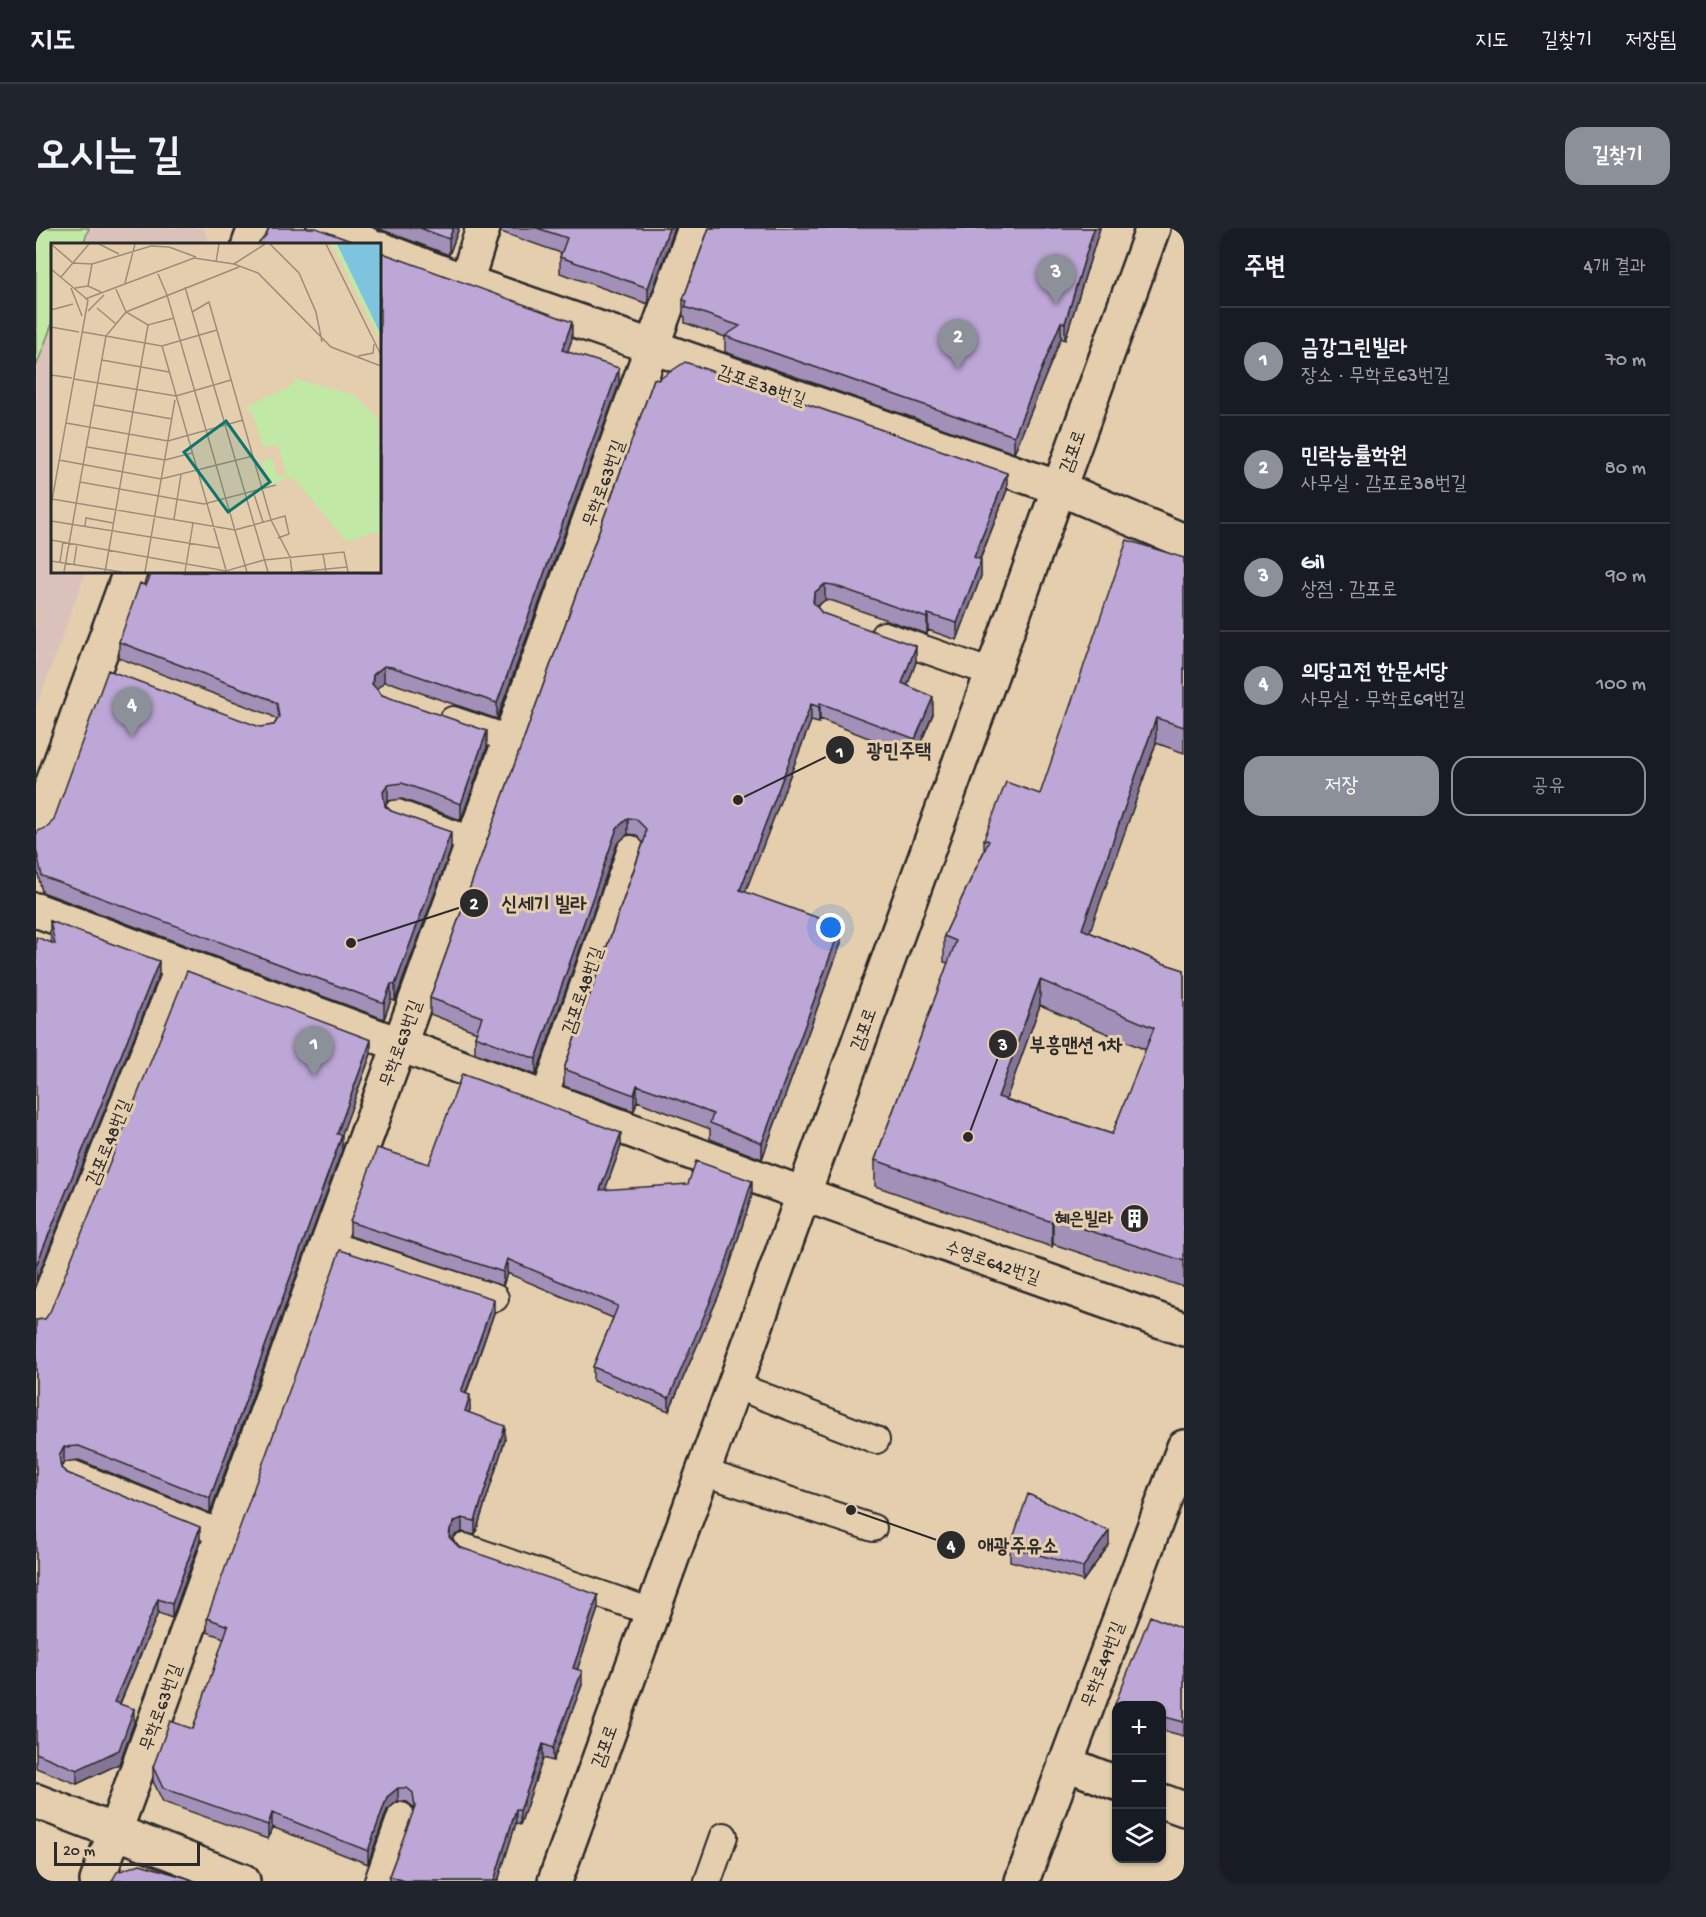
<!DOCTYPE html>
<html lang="ko">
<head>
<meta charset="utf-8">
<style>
  body { margin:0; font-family:"Gochi Hand","Poor Story",sans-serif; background:#20242c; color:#f1f3f6 }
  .controls { position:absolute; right:18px; bottom:18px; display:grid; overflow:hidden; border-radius:12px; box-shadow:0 2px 4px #0004 }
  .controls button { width:54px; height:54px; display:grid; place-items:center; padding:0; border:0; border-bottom:2px solid #363941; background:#171b24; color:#f1f3f6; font:30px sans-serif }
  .scale { position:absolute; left:18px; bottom:15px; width:146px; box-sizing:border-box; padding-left:6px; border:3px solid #2b2b2b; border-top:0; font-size:16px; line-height:21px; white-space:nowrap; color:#2b2b2b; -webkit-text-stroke:4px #e5ceae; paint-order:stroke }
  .you { position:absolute; left:795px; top:700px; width:21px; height:21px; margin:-15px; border:4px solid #fff; border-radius:50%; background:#1a73e8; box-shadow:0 0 0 9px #1a73e833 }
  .badge { display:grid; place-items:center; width:39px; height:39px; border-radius:50%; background:#8c9099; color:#fff; font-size:20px; font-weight:700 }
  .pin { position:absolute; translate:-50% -50px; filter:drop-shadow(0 2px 3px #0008) }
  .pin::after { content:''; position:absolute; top:32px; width:21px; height:18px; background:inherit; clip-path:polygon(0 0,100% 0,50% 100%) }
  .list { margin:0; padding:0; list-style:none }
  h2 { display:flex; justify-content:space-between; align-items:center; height:78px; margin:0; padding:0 24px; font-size:26px }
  h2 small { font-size:20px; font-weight:400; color:#9ea1a6 }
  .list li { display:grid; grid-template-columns:39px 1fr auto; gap:18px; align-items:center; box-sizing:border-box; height:108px; padding:0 24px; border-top:2px solid #363941 }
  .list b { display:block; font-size:22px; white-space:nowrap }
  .list p { margin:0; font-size:20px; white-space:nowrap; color:#9ea1a6 }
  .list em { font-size:20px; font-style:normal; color:#9ea1a6 }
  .actions { display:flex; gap:12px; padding:18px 24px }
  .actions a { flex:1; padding:14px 0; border:2px solid #8c9099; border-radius:18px; text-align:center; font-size:21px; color:#8c9099 }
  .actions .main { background:#8c9099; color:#fff }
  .icon { flex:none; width:33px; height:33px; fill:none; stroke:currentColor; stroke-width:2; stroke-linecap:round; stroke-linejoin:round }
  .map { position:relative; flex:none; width:1148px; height:1653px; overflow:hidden; border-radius:18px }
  header { display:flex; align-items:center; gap:36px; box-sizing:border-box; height:84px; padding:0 30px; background:#171b24; border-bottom:2px solid #363941 }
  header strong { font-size:28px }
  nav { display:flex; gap:33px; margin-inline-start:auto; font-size:21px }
  .intro { display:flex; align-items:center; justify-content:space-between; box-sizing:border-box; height:144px; padding:0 36px }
  h1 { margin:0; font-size:42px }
  .button { padding:15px 27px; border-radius:18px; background:#8c9099; color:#fff; font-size:21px; font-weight:700 }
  main { display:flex; gap:36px; padding:0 36px }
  aside { flex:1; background:#171b24; border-radius:18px; box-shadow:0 2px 4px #0004 }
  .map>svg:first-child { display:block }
  .built { fill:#d9c2ba }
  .pitch { fill:#c1e9a5; stroke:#768a68; stroke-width:1.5 }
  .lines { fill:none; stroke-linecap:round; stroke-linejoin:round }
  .lane-casing { stroke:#2b2b2b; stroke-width:30 }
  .street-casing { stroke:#2b2b2b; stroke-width:38 }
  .secondary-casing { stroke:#2b2b2b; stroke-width:38 }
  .lane { stroke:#e5ceae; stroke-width:26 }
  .street { stroke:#e5ceae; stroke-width:33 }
  .secondary { stroke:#e5ceae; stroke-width:33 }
  .wall { fill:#a390b8; stroke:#2b2b2b; stroke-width:1.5; fill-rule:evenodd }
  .shaded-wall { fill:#847596; stroke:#2b2b2b; stroke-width:1.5 }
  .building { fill:#bda7d6; stroke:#2b2b2b; stroke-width:1.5; fill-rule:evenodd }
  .labels { text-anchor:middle; stroke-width:6; stroke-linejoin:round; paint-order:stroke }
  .street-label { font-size:18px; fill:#2b2b2b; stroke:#e5ceae }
  .poi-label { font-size:18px; font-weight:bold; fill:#2b2b2b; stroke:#e5ceae; text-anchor:end }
  .inset-road { fill:none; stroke:#9b8d7a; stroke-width:1.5 }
  .view { fill:#0f766e; fill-opacity:0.15; stroke:#0f766e; stroke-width:3 }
  .inset-edge { fill:none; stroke:#2b2b2b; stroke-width:3 }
  .leader { fill:none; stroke:#2b2b2b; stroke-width:2 }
  .callout-dot { fill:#2b2b2b; stroke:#e5ceae; stroke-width:2 }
  .mark-label { font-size:18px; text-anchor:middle; font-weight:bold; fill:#fff }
  .callout-label { font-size:20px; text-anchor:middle; font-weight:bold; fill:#2b2b2b; stroke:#e5ceae; stroke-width:6; stroke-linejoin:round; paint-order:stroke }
</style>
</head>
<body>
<header>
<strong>지도</strong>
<nav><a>지도</a><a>길찾기</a><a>저장됨</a></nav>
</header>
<div class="intro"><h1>오시는 길</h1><a class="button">길찾기</a></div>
<main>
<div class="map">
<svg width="1148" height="1653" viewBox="0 0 1148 1653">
  <rect width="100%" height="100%" fill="#e5ceae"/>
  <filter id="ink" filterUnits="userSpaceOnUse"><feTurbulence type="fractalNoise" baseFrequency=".0167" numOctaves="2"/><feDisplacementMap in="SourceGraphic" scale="12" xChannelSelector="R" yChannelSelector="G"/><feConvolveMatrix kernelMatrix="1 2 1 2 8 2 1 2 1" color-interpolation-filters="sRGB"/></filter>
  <g filter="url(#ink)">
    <path class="built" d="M 0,0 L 168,0 L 172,14 L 171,16 L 16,16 L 16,344 L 50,344 L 0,480 Z"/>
    <path class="pitch" d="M 0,0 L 53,0 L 47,16 L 16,16 L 16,96 L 0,139 Z"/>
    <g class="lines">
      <defs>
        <path id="lane" d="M 848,407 L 956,445
          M 417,492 L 474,511
          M 361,585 L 437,613
          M 508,870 L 595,621
          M 291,1016 L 459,1070
          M 0,1093 L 144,735
          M 698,1157 L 840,1212
          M 667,1244 L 837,1300
          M 37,1246 L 187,1306
          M 428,1319 L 616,1384
          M 342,1653 L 365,1588
          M 672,1653 L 688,1608"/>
        <path id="street" d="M 288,0 L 331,16
          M 213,16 L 219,0
          M 344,21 L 430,54 L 1023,260 L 1148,313
          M 430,54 L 447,0
          M 0,601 L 94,344
          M 0,682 L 767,966 L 1148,1101
          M 1029,1535 L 1080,1555
          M 0,1573 L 207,1653
          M 1126,1573 L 1148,1581
          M 61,1653 L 659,0
          M 986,1653 L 1148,1219"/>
        <path id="secondary" d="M 519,1653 L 1117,0"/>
      </defs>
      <use href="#lane" class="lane-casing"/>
      <use href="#street" class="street-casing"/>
      <use href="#secondary" class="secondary-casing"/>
      <use href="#lane" class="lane"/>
      <use href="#street" class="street"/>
      <use href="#secondary" class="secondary"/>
    </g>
    <path class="wall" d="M 341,0 L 423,0 L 413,27 Z
      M 464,0 L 639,0 L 612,76 L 524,45 L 524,29 L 525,25 L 465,4 Z
      M 673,0 L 1064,0 L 1029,112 L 1025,110 L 978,225 L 689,124 L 689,109 L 649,95 L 649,89 L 647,88 L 647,72 Z
      M 536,111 L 531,124 L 583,156 L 461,491 L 356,455 L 348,454 L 340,461 L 346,467 L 451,519 L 425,592 L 366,571 L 352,573 L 349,577 L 355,583 L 415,621 L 359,773 L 355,772 L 348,791 L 6,664 L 0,637 L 0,607 L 12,599 L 224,499 L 238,497 L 241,492 L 234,487 L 83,430 L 83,414 L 110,358 Z
      M 618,151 L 971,262 L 944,332 L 945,348 L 921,412 L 892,402 L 891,406 L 797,373 L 789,372 L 781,379 L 786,385 L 880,434 L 871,458 L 897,486 L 879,528 L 784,491 L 783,495 L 775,493 L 709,664 L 805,715 L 726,931 L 674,911 L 674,901 L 640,888 L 601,873 L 598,883 L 528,858 L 528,841 L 607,615 L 600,607 L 592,606 L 581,616 L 500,847 L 439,825 L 439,808 L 441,804 L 394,786 L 394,770 Z
      M 1148,330 L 1148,525 L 1120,515 L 1053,704 L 1126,735 L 1148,742 L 1148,1059 L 1017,1016 L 1016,1019 L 839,958 L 839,932 L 912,735 L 908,734 L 908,708 L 948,623 L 948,611 L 1004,566 ZM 1004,777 L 1110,822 L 1076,906 L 970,871 Z
      M 14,693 L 123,747 L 16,715 L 14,707 Z
      M 335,826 L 305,907 L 306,922 L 174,1285 L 43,1232 L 28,1234 L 25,1239 L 25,1240 L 31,1245 L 164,1313 L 136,1390 L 122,1385 L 84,1476 L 98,1495 L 83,1536 L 41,1556 L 0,1540 L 0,1092 L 9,1091 Z
      M 585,918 L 569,962 L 716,967 L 688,1055 L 633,1183 L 557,1153 L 557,1139 L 577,1090 L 471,1045 L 467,1058 L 314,1008 L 314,994 L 393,936 Z
      M 458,1085 L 430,1166 L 434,1181 L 433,1185 L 469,1212 L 439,1307 L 426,1304 L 419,1307 L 416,1311 L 423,1319 L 562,1381 L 541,1442 L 546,1457 L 517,1533 L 507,1530 L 484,1597 L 480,1595 L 462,1653 L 353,1653 L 353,1648 L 378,1583 L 377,1579 L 371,1574 L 362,1573 L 351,1582 L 332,1636 L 236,1599 L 232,1611 L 127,1574 L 117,1553 L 117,1539 L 157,1501 L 188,1410 L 171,1404 L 171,1390 Z
      M 1073,1317 L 1047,1353 L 974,1333 L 974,1319 Z
      M 1148,1402 L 1148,1508 L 1125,1502 L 1125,1478 L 1080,1478 L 1080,1490 L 1079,1490 L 1079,1476 Z"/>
    <path class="shaded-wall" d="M 417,0 L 423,0 L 413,27 L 413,11 Z
      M 633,0 L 639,0 L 612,76 L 612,60 Z
      M 1058,0 L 1064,0 L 1029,112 L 1029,95 Z
      M 536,94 L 536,111 L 526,139 L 526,122 Z
      M 1025,94 L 1025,110 L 978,225 L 978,208 Z
      M 583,140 L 583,156 L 461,491 L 461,475 Z
      M 971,245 L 971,262 L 938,346 L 938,329 Z
      M 945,332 L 945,348 L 921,412 L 921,395 Z
      M 789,356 L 789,372 L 778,381 L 777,390 L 778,365 Z
      M 892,386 L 892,402 L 891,406 L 891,390 Z
      M 880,418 L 880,434 L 866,472 L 866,455 Z
      M 348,438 L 348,454 L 337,464 L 336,472 L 337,447 Z
      M 897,469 L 897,486 L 879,528 L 879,511 Z
      M 784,475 L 784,491 L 783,495 L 783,479 Z
      M 775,476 L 775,493 L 704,678 L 704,662 Z
      M 1120,490 L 1120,515 L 1046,726 L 1046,701 Z
      M 451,503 L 451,519 L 425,592 L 425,576 Z
      M 352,557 L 352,573 L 347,580 L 347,564 Z
      M 592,590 L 592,606 L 581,616 L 500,847 L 500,831 L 581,600 Z
      M 415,604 L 415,621 L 359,773 L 359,757 Z
      M 805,698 L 805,715 L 726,931 L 726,915 Z
      M 123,733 L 123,747 L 0,1053 L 0,1038 Z
      M 1004,752 L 1004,777 L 962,894 L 962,869 Z
      M 355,756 L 355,772 L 348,791 L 348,775 Z
      M 335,812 L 335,826 L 301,920 L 301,906 Z
      M 601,857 L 601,873 L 598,883 L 598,867 Z
      M 585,905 L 585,918 L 564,976 L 564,962 Z
      M 306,907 L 306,922 L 174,1285 L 174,1270 Z
      M 716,953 L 716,967 L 688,1055 L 633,1183 L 633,1170 Z
      M 1017,991 L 1017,1016 L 1016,1019 L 1016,994 Z
      M 471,1031 L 471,1045 L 467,1058 L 467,1044 Z
      M 458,1071 L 458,1085 L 425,1178 L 425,1164 Z
      M 434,1167 L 434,1181 L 429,1197 L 429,1183 Z
      M 469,1198 L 469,1212 L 439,1307 L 439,1293 Z
      M 28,1219 L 28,1234 L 23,1241 L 23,1227 Z
      M 426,1290 L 426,1304 L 419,1307 L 414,1315 L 414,1301 L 419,1293 Z
      M 164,1299 L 164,1313 L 136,1390 L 136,1376 Z
      M 1073,1303 L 1073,1317 L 1047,1353 L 1047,1339 Z
      M 562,1367 L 562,1381 L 537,1454 L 537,1440 Z
      M 122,1371 L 122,1385 L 78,1489 L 78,1474 Z
      M 546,1443 L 546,1457 L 517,1533 L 517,1520 Z
      M 98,1481 L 98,1495 L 83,1536 L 41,1556 L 41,1542 Z
      M 507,1516 L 507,1530 L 484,1597 L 484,1583 Z
      M 362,1560 L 362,1573 L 351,1582 L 332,1636 L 332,1623 L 351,1569 Z
      M 480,1581 L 480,1595 L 462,1653 L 458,1653 Z
      M 236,1585 L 236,1599 L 232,1611 L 232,1597 Z"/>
    <path class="building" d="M 233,0 L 280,0 L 323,16 L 222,16 L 230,7 Z
      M 384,0 L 417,0 L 413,11 Z
      M 501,0 L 633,0 L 612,60 L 524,29 L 531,10 Z
      M 673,0 L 1058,0 L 1029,95 L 1025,94 L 978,208 L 689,108 L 704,98 L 649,79 L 651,73 L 647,72 Z
      M 344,24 L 536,94 L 526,122 L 583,140 L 461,475 L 356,439 L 348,438 L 337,447 L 336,456 L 346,467 L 451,503 L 425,576 L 366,555 L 352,557 L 347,564 L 349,578 L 355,583 L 415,604 L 359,757 L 355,756 L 348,775 L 6,648 L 0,621 L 0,607 L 2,603 L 12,599 L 18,591 L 72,442 L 224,499 L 238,497 L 243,489 L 241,476 L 234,471 L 83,414 L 104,355 L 110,358 L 116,344 L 344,344 Z
      M 649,134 L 971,245 L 938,329 L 945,332 L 921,395 L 892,386 L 891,390 L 797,357 L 789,356 L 778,365 L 777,374 L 786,385 L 880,418 L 866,455 L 897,469 L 879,511 L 784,475 L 783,479 L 775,476 L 704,662 L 805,698 L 726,915 L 674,895 L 677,886 L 640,871 L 601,857 L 598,867 L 528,841 L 609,610 L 610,601 L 600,591 L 592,590 L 581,600 L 500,831 L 439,808 L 446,789 L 394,770 L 618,151 L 622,152 Z
      M 1091,312 L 1148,330 L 1148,499 L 1120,490 L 1046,701 L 1126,735 L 1148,742 L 1148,1033 L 1017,991 L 1016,994 L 839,932 L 920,713 L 908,708 L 953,613 L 948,611 L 970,554 L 1004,566 ZM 1004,752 L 1118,800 L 1076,906 L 962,869 Z
      M 14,693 L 123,733 L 0,1038 L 0,709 L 19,716 Z
      M 151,743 L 335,812 L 301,906 L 306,907 L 174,1270 L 43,1218 L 28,1219 L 23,1227 L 25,1240 L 31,1245 L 164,1299 L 136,1376 L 122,1371 L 78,1474 L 98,1481 L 83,1522 L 41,1542 L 0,1525 L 0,1092 L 9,1091 L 14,1084 Z
      M 426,846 L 585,905 L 564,962 L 652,956 L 660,933 L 716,953 L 688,1041 L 633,1170 L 557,1139 L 582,1078 L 471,1031 L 467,1044 L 314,994 L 341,920 L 393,936 Z
      M 304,1022 L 458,1071 L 425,1164 L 434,1167 L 429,1183 L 469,1198 L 439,1293 L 426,1290 L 419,1293 L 414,1301 L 413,1309 L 423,1319 L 562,1367 L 537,1440 L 546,1443 L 517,1520 L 507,1516 L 484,1583 L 480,1581 L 458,1653 L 369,1653 L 353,1648 L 379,1579 L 377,1565 L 371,1560 L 362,1560 L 351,1569 L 332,1623 L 236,1585 L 232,1597 L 127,1560 L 117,1539 L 134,1493 L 157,1501 L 192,1398 L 171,1390 Z
      M 992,1266 L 1073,1303 L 1047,1339 L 974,1319 Z
      M 1114,1388 L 1148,1402 L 1148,1494 L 1125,1488 L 1125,1478 L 1086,1478 L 1079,1476 Z
      M 104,1636 L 154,1651 L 153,1653 L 76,1653 L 81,1644 Z"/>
  </g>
  <defs>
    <symbol id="building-disc" viewBox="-11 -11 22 22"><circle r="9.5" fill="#2b2b2b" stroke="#e5ceae"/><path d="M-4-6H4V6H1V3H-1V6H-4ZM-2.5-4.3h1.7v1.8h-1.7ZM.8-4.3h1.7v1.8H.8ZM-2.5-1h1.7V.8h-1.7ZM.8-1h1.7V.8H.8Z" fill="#fff"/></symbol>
  </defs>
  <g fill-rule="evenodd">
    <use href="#building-disc" x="1082" y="974" width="33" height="33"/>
  </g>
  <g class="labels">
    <g class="street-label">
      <text transform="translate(726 157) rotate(19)" y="6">감포로38번길</text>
      <text transform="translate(1036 223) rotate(-70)" y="6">감포로</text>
      <text transform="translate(567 255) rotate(-70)" y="6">무학로63번길</text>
      <text transform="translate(546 762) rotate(-71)" y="6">감포로48번길</text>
      <text transform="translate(827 801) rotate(-70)" y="6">감포로</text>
      <text transform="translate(364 815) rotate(-70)" y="6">무학로63번길</text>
      <text transform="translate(72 914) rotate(-68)" y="6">감포로48번길</text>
      <text transform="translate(957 1034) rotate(19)" y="6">수영로642번길</text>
      <text transform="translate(1066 1436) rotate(-69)" y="6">무학로49번길</text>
      <text transform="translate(124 1479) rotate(-70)" y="6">무학로63번길</text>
      <text transform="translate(568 1518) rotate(-70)" y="6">감포로</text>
    </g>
    <g class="poi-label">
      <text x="1077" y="996">혜은빌라</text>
    </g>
  </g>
  <g transform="translate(15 15)">
    <rect width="330" height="330" fill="#e5ceae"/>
    <path d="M 281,1 L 288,1 L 330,87 L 330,98 Z" fill="#c1e9a5"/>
    <path d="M 245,136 L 303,152 L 327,175 L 330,296 L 325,289 L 296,299 L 245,238 L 236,234 L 227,202 L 212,204 L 203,174 L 195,164 L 239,143 Z" fill="#c1e9a5"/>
    <path d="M 221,215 L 226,233 L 233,231 L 234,236 L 219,242 L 211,218 Z" fill="#c1e9a5"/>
    <path d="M 286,1 L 330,1 L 330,92 Z" fill="#7ec4df"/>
    <path class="inset-road" d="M 0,1 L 22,20M 48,1 L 68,11M 219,1 L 248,30 L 265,69 L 271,99M 275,1 L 330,112M 165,19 L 168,1M 22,20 L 41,21 L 100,3 L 118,4 L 145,14M 183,21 L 214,1M 0,26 L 37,57 L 0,263M 107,31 L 116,52M 10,34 L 38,1M 74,40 L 84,1M 37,43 L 41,21M 134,44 L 217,329M 20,45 L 31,73M 24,45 L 37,43 L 50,49M 65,46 L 75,69 L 97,82 L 123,75M 116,52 L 196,329M 34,56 L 143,15 L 183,21 L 207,30 L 280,104 L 330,123M 46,65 L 65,81M 0,67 L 22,61M 37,68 L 53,52M 0,69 L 0,101M 141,69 L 158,59 L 220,277 L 239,314 L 241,329M 0,84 L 28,89M 32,89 L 111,103 L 166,87M 111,103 L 175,327M 307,113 L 322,110 L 323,101M 51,117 L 118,129M 0,132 L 21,135M 23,136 L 125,153 L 180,137M 43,162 L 121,176M 15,180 L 117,198 L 192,177M 36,204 L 114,217 L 141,210M 8,217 L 110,236 L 202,213M 29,239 L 153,261 L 225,242M 202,248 L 212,279M 1,256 L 184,287 L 234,273 L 238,291 L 227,295M 123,276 L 130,232M 0,278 L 168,305M 34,283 L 35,275 L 62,280M 0,297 L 175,328 L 213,317 L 293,309 L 297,329M 272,311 L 275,329M 0,318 L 71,329M 9,319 L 12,299M 23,321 L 26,301M 13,329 L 55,93 L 75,69 L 188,24M 54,329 L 97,82M 94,329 L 124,157M 134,329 L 142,280M 246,329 L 296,324"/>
    <path class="view" d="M 175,178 L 219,239 L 177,269 L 133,209 Z"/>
    <rect width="330" height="330" class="inset-edge"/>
  </g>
  <path class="leader" d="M702 572L804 522M315 715L438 675M932 909L967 816M815 1282L915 1317"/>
  <g class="callout-dot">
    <circle cx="702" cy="572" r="6"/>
    <circle cx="315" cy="715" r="6"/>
    <circle cx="932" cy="909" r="6"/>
    <circle cx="815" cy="1282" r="6"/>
    <circle cx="804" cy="522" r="15"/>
    <circle cx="438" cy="675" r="15"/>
    <circle cx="967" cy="816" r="15"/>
    <circle cx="915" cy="1317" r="15"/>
  </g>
  <g class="mark-label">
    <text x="804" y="529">1</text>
    <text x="438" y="681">2</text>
    <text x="967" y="822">3</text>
    <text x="915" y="1323">4</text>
  </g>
  <g class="callout-label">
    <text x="863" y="529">광민주택</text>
    <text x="508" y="682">신세기 빌라</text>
    <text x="1040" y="823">부흥맨션 1차</text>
    <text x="982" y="1324">애광주유소</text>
  </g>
</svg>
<div class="controls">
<button>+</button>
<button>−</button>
<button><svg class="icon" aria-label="layers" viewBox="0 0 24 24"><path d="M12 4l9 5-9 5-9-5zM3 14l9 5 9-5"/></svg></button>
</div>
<div class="scale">20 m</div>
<div class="you"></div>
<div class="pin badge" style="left:278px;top:848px">1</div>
<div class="pin badge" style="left:922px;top:141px">2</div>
<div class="pin badge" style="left:1020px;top:76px">3</div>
<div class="pin badge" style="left:96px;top:509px">4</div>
</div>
<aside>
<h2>주변<small>4개 결과</small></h2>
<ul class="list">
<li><span class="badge">1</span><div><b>금강그린빌라</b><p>장소 · 무학로63번길</p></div><em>70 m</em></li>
<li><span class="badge">2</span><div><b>민락능률학원</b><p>사무실 · 감포로38번길</p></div><em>80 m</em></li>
<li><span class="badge">3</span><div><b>Gil</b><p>상점 · 감포로</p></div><em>90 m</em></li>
<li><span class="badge">4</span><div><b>의당고전 한문서당</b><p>사무실 · 무학로69번길</p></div><em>100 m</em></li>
</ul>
<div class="actions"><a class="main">저장</a><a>공유</a></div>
</aside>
</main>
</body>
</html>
